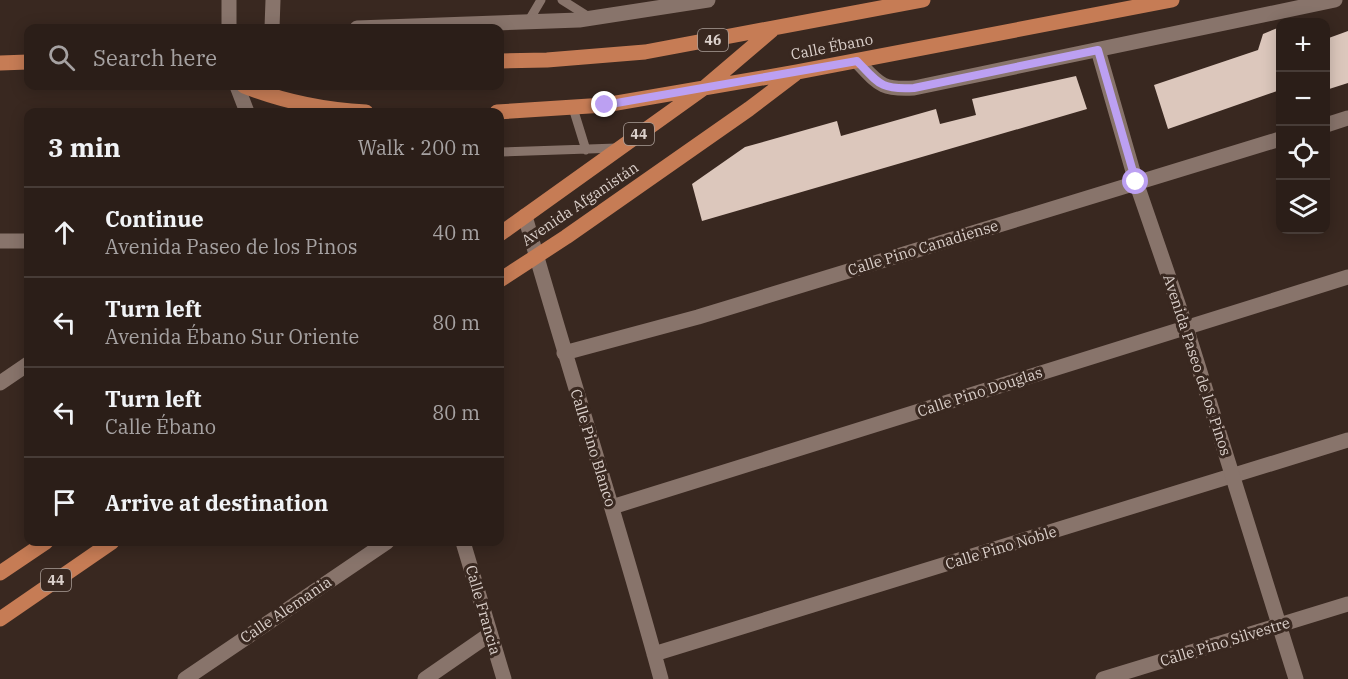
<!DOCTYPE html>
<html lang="en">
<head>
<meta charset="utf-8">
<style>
  body { margin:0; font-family:"IBM Plex Serif",serif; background:#372b25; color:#f1f3f6 }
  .controls { position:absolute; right:18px; top:18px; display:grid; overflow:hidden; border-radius:12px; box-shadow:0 3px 15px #0003 }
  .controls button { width:54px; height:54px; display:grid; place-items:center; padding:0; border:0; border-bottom:2px solid #473c37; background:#2b1e18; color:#f1f3f6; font:30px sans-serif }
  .stop { position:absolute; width:18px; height:18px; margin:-14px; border:4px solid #bca0f2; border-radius:50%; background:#fff }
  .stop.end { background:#bca0f2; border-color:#fff; box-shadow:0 2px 6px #0008 }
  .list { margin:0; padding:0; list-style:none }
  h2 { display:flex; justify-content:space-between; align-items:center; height:78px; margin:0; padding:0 24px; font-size:26px }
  h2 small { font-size:20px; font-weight:400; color:#a6a2a2 }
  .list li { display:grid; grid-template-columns:39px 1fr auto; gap:18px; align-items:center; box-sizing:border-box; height:90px; padding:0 24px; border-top:2px solid #473c37 }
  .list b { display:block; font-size:22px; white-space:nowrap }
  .list p { margin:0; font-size:20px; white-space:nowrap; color:#a6a2a2 }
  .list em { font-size:20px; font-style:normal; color:#a6a2a2 }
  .icon { flex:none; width:33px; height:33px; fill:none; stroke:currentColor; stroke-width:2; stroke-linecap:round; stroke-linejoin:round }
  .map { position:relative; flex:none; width:1348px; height:679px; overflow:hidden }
  .search { position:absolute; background:#2b1e18; box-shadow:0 3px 15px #0003; left:24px; top:24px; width:480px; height:66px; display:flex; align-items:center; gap:15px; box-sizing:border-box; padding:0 21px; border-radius:12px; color:#a6a2a2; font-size:22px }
  .panel { position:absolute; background:#2b1e18; box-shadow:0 3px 15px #0003; left:24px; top:108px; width:480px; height:438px; border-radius:12px }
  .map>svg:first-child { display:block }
  .building { fill:#dcc7bc }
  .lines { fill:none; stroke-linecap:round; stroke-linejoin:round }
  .service { stroke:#88746b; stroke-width:9 }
  .minor { stroke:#88746b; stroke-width:15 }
  .tertiary { stroke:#88746b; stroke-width:15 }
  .primary { stroke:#c67c55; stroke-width:15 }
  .route { stroke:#bca0f2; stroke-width:8 }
  .labels { text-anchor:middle; stroke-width:6; stroke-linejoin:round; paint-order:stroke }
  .shield { fill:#392820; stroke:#aa9e98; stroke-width:1.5 }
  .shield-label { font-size:14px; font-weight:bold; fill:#dbd0cb }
  .street-label { font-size:15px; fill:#dbd0cb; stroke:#392820 }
</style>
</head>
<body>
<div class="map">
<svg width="1348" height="679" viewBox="0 0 1348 679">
  <rect width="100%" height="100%" fill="#392820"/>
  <path class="building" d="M 1280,27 L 1280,90 L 1168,129 L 1154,85 L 1258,50 L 1263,34 Z
    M 1348,31 L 1348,83 L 1326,90 L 1326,39 Z
    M 1076,76 L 1087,109 L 702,221 L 692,184 L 745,147 L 837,121 L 841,136 L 936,109 L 940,124 L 976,115 L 972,99 Z"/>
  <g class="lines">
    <path class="service" d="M 562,0 L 589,17
      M 528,22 L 541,0
      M 573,108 L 586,150
      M 500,152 L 617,148"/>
    <path class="minor" d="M 1326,125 L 1348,118
      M 525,216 C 569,371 619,524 661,679
      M 0,241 L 28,241
      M 564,353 L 698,317 L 1280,139
      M 0,383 L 28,364
      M 612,507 L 1348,277
      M 654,654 L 1348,440
      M 185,679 L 387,542
      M 425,679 L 490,634
      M 1103,679 L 1348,604"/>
    <path class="tertiary" d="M 229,0 L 229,28
      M 272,28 L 273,0
      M 357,28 L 579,20 L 708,0
      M 1098,50 L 1136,182 L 1186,327 L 1296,679
      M 857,61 C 879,84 881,90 914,88 L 1335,0
      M 237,86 L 247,112
      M 463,542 L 504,679"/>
    <path class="primary" d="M 500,61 L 547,60 L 645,52 L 923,0
      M 0,63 L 28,62
      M 244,86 C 282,101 325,110 366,112
      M 497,112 L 605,105 L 797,72 L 1172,0
      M 500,234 L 704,88 L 772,30
      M 500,280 L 566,237 L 749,109 L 795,74
      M 0,573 L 46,542
      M 0,619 L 112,542"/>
  </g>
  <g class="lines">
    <path class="route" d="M 605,105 L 857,61 C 879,84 881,90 914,88 L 1098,50 L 1136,182"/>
  </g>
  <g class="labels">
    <g class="shield">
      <rect x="698" y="29" width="30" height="22" rx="4.5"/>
      <rect x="624" y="123" width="30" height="22" rx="4.5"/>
      <rect x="41" y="569" width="30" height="22" rx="4.5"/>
    </g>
    <g class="shield-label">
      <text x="713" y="45">46</text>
      <text x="639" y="139">44</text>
      <text x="56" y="585">44</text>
    </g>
    <g class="street-label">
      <text transform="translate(832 47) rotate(-11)" y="5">Calle Ébano</text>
      <text transform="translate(580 204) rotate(-34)" y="5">Avenida Afganistán</text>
      <text transform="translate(923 248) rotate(-17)" y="5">Calle Pino Canadiense</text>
      <text transform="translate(1197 365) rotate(72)" y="5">Avenida Paseo de los Pinos</text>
      <text transform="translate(980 392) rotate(-18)" y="5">Calle Pino Douglas</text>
      <text transform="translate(593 448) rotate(73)" y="5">Calle Pino Blanco</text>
      <text transform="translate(1001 548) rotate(-17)" y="5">Calle Pino Noble</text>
      <text transform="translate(286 610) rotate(-34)" y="5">Calle Alemania</text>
      <text transform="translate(483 610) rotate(74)" y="5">Calle Francia</text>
      <text transform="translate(1225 642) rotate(-17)" y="5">Calle Pino Silvestre</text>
    </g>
  </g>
</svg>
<div class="controls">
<button>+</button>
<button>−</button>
<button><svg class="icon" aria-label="locate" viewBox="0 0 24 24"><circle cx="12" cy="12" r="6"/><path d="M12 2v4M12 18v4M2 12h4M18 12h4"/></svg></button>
<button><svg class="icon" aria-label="layers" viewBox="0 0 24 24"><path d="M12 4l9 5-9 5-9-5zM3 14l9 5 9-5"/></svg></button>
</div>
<div class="stop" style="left:1136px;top:182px"></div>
<div class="stop end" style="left:605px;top:105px"></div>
<div class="search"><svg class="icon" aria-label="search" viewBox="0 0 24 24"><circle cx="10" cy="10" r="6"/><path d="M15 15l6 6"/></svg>Search here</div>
<section class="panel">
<h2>3 min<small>Walk · 200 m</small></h2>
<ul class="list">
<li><svg class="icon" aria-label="ahead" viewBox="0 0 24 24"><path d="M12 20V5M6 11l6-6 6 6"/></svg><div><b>Continue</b><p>Avenida Paseo de los Pinos</p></div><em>40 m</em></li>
<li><svg class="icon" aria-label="left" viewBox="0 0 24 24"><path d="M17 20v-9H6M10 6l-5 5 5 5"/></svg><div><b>Turn left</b><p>Avenida Ébano Sur Oriente</p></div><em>80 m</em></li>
<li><svg class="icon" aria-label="left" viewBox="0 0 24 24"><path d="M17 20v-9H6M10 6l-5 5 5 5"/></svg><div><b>Turn left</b><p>Calle Ébano</p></div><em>80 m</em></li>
<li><svg class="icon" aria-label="arrive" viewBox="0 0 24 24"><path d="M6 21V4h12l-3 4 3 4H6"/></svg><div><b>Arrive at destination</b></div></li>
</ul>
</section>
</div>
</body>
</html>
